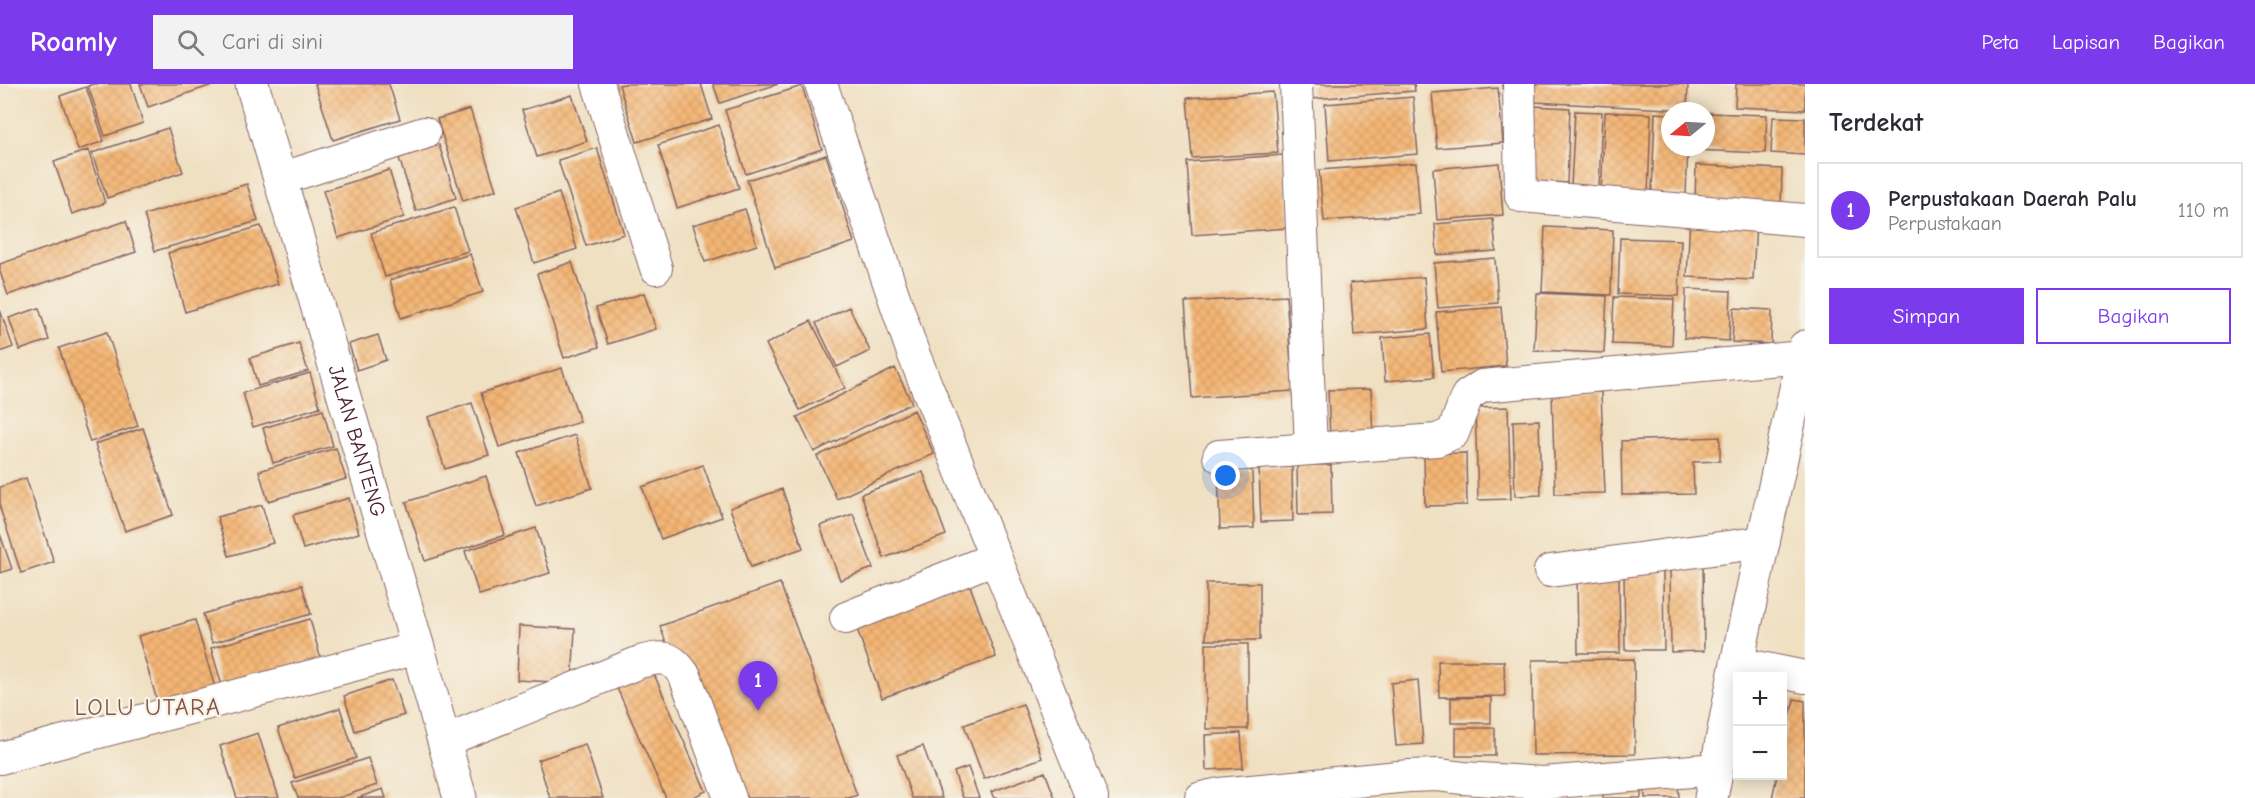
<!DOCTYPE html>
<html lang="id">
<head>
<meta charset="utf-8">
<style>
  body { margin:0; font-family:"Comic Neue",sans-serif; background:#f2f2f3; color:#2b2b33 }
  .controls { position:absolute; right:18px; bottom:18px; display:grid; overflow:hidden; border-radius:0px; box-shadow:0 3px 15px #0003 }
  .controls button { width:54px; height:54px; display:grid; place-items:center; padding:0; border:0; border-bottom:2px solid #e1e1e2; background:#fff; color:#2b2b33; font:30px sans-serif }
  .compass { position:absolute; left:1661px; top:18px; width:54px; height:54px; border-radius:50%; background:#fff; box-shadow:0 3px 15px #0003; rotate:252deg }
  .you { position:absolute; left:1226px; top:392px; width:21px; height:21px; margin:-15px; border:4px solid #fff; border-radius:50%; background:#1a73e8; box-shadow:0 0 0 9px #1a73e833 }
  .badge { display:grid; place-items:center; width:39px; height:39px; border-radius:50%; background:#7c3aed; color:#fff; font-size:20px; font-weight:700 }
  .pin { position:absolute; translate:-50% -50px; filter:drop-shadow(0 2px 3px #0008) }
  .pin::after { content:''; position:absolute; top:32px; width:21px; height:18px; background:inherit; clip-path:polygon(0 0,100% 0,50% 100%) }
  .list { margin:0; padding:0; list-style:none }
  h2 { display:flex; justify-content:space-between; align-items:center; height:78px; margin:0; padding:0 24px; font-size:26px }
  h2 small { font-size:20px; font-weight:400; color:#7c7c81 }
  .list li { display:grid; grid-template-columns:39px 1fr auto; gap:18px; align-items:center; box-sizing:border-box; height:96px; margin:0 12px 12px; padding:0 12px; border:2px solid #e1e1e2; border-radius:0px }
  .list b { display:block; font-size:22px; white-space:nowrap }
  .list p { margin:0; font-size:20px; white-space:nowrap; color:#7c7c81 }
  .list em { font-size:20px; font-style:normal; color:#7c7c81 }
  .actions { display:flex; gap:12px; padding:18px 24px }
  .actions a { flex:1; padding:14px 0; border:2px solid #7c3aed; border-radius:0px; text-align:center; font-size:21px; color:#7c3aed }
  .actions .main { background:#7c3aed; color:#fff }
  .icon { flex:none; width:33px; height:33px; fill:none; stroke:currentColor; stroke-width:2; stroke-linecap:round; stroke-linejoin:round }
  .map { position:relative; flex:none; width:1805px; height:714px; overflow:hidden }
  header { display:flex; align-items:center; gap:36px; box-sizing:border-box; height:84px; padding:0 30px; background:#7c3aed; color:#fff }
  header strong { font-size:28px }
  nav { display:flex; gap:33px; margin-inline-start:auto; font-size:21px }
  .search { width:420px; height:54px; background:#f2f2f3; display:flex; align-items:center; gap:15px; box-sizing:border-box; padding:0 21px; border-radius:0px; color:#7c7c81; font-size:22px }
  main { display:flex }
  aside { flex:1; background:#fff }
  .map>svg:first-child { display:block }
  .building { fill:url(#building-cross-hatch) }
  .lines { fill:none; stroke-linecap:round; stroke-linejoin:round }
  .minor-casing { stroke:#846360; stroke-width:34 }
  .tertiary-casing { stroke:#846360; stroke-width:35 }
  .primary-casing { stroke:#846360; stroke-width:35 }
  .minor { stroke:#fff; stroke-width:32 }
  .tertiary { stroke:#fff; stroke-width:33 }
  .primary { stroke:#fff; stroke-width:33 }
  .labels { text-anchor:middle; stroke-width:4.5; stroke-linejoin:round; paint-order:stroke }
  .street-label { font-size:21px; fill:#4a1f2b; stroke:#f7f3e8 }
  .quarter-label { font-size:24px; letter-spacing:1.5px; fill:#865445; stroke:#f7f3e8 }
</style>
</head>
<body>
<header>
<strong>Roamly</strong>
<div class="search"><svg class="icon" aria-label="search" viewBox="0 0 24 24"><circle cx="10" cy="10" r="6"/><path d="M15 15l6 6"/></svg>Cari di sini</div>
<nav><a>Peta</a><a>Lapisan</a><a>Bagikan</a></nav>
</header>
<main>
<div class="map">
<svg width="1805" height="714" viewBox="0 0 1805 714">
  <defs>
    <pattern id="building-cross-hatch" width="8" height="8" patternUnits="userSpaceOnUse" patternTransform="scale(1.5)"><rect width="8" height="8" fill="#f4b674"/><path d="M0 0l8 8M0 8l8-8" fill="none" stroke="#d39c65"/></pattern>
  </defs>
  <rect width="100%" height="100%" fill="#f7f3e8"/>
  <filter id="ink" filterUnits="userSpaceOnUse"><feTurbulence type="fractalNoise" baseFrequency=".0167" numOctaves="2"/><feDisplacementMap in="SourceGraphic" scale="12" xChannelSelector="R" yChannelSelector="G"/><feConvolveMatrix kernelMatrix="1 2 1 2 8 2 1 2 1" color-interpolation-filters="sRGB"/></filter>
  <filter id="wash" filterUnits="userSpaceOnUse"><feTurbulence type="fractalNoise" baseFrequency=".008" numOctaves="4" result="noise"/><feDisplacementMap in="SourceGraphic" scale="24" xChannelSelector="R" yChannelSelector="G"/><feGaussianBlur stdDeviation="1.35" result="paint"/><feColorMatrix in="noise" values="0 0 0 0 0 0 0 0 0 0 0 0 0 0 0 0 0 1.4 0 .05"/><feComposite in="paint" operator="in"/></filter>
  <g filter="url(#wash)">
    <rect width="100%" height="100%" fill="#f0e0c2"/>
    <g id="blocks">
      <path class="building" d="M 93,0 L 131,0 L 143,39 L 105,52 L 88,2 Z
        M 140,0 L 215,0 L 148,23 Z
        M 315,0 L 389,0 L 400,35 L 333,56 Z
        M 624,0 L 701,0 L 712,35 L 637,58 L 619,1 Z
        M 713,0 L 778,0 L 720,19 Z
        M 1311,0 L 1414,0 L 1415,7 L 1312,15 Z
        M 1534,0 L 1688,0 L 1687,26 L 1533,18 Z
        M 1736,0 L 1805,0 L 1805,26 L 1735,23 Z
        M 802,2 L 822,65 L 746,90 L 725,26 Z
        M 86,3 L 104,57 L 78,66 L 60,12 Z
        M 1498,4 L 1503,59 L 1437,64 L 1432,9 Z
        M 1273,8 L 1278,69 L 1192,74 L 1187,14 Z
        M 572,11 L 587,57 L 537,73 L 522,26 Z
        M 1413,13 L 1418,70 L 1329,77 L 1325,20 Z
        M 1534,22 L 1570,24 L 1567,99 L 1531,97 Z
        M 470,25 L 496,106 L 463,117 L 437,35 Z
        M 1575,27 L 1602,28 L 1599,103 L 1571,102 Z
        M 1605,28 L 1651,30 L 1648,111 L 1601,109 Z
        M 1655,29 L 1670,30 L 1670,63 L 1688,63 L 1686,110 L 1652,108 Z
        M 1706,29 L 1767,31 L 1765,69 L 1693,66 L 1693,63 L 1706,63 Z
        M 1773,33 L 1805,34 L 1805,71 L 1771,69 Z
        M 719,41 L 739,104 L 677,124 L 658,61 Z
        M 168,44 L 183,88 L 107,114 L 92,69 Z
        M 439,61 L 456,114 L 416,127 L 399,74 Z
        M 597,64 L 624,150 L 586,162 L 558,76 Z
        M 88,66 L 105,119 L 72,130 L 54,78 Z
        M 826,71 L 854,158 L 775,184 L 747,96 Z
        M 1283,71 L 1288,144 L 1192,151 L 1187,78 Z
        M 1416,79 L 1420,130 L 1324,137 L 1319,86 Z
        M 1499,79 L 1503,131 L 1437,136 L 1433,85 Z
        M 1696,81 L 1782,85 L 1781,123 L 1695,119 Z
        M 389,86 L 404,133 L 338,154 L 323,107 Z
        M 247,100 L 258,137 L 155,167 L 144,131 Z
        M 559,109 L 577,165 L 534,179 L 516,123 Z
        M 454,123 L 468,167 L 385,193 L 371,149 Z
        M 745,125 L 757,161 L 705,178 L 693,141 Z
        M 1690,133 L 1756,136 L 1753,196 L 1687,193 Z
        M 1493,135 L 1496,167 L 1437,171 L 1435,140 Z
        M 126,137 L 136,168 L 8,211 L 0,188 L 0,180 Z
        M 261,142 L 278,200 L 185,228 L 168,169 Z
        M 1545,143 L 1613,146 L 1611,211 L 1542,208 Z
        M 1620,154 L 1681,156 L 1679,212 L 1618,210 Z
        M 470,170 L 483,208 L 401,234 L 390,196 Z
        M 1495,174 L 1498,219 L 1438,224 L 1434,179 Z
        M 572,178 L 599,263 L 564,274 L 537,190 Z
        M 1424,193 L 1428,245 L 1354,251 L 1350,199 Z
        M 1686,205 L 1731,207 L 1729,257 L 1684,254 Z
        M 644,209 L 656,245 L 608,260 L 596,224 Z
        M 1537,209 L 1607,212 L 1604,269 L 1534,266 Z
        M 1286,212 L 1293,307 L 1192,314 L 1185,218 Z
        M 1614,213 L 1674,215 L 1672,262 L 1612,260 Z
        M 849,223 L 870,267 L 837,283 L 816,239 Z
        M 1501,223 L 1506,282 L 1441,288 L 1436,228 Z
        M 39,224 L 49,256 L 20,266 L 9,234 Z
        M 1734,224 L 1772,226 L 1771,260 L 1732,258 Z
        M 0,226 L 13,263 L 0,268 Z
        M 811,237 L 845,304 L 800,326 L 766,260 Z
        M 107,248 L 138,342 L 90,358 L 59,264 Z
        M 1430,250 L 1434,293 L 1385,297 L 1382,254 Z
        M 378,251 L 386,276 L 357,286 L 349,260 Z
        M 299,259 L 308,287 L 258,302 L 250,274 Z
        M 562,284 L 580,338 L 499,363 L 481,309 Z
        M 895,284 L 912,319 L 814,368 L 797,333 Z
        M 310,289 L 320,323 L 253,343 L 243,309 Z
        M 1371,305 L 1373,354 L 1330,355 L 1328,306 Z
        M 1601,308 L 1605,409 L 1555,410 L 1552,309 Z
        M 472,319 L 489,371 L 445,385 L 428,333 Z
        M 1508,323 L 1511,415 L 1478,416 L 1475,324 Z
        M 323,326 L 333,362 L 273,379 L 263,344 Z
        M 914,326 L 934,370 L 837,415 L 817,372 Z
        M 1539,336 L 1541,411 L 1515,412 L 1513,337 Z
        M 143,344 L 173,431 L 125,447 L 95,360 Z
        M 575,351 L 592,404 L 536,422 L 519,369 Z
        M 1720,353 L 1720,377 L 1693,378 L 1694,410 L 1622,411 L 1621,357 Z
        M 336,364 L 346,395 L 268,417 L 259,387 Z
        M 1466,369 L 1467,421 L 1425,422 L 1424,370 Z
        M 703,381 L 722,433 L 661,455 L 642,403 Z
        M 1297,381 L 1331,381 L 1332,430 L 1298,431 Z
        M 1292,383 L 1293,437 L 1261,438 L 1259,384 Z
        M 1252,386 L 1254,444 L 1220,445 L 1218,387 Z
        M 923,388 L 946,451 L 884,474 L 861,410 Z
        M 486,392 L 505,451 L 425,477 L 406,418 Z
        M 26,394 L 54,478 L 21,489 L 0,424 L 0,403 Z
        M 782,405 L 803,464 L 751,483 L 730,424 Z
        M 349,414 L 359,449 L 303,465 L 293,431 Z
        M 262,421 L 273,459 L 229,472 L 217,433 Z
        M 853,430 L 873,484 L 840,496 L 820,442 Z
        M 536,444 L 550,489 L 479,511 L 465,467 Z
        M 0,450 L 12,485 L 0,489 Z
        M 1703,480 L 1704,567 L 1671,568 L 1670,481 Z
        M 1624,488 L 1663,488 L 1664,566 L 1625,566 Z
        M 1577,490 L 1619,490 L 1620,569 L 1578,569 Z
        M 968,496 L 996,573 L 882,614 L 854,537 Z
        M 780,499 L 857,711 L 849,714 L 722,714 L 660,542 Z
        M 1206,499 L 1260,499 L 1260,556 L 1206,556 Z
        M 302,501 L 311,530 L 212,559 L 203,530 Z
        M 310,535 L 321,576 L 223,605 L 211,564 Z
        M 195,536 L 216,607 L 159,623 L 138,552 Z
        M 519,542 L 575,545 L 572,599 L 517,596 Z
        M 1206,560 L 1248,560 L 1248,645 L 1206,645 Z
        M 1634,575 L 1635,670 L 1533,671 L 1532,576 Z
        M 1438,577 L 1504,577 L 1505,612 L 1439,613 Z
        M 653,588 L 706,707 L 691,714 L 666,714 L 617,604 Z
        M 392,596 L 404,631 L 355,647 L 344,612 Z
        M 1418,596 L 1423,660 L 1396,662 L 1391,599 Z
        M 1491,613 L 1491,639 L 1451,639 L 1451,614 Z
        M 1794,615 L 1805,617 L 1805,714 L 1772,714 L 1777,692 L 1782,692 L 1782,666 Z
        M 1023,620 L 1042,674 L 984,695 L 964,641 Z
        M 340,624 L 356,674 L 295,694 L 278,644 Z
        M 1456,644 L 1495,644 L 1495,672 L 1456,672 Z
        M 258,649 L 279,714 L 237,714 L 220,662 Z
        M 1241,649 L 1243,684 L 1206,686 L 1205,651 Z
        M 585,660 L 603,714 L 550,714 L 538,676 Z
        M 923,662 L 942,714 L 912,714 L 897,671 Z
        M 368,674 L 377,701 L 338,714 L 298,714 L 292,699 Z
        M 968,683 L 979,714 L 963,714 L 954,688 Z
        M 1045,688 L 1055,714 L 994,714 L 991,708 Z
        M 1678,700 L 1679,714 L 1645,714 L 1644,701 Z
        M 383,705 L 386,714 L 357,714 Z
        M 1641,707 L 1641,714 L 1603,714 L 1603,708 Z"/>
    </g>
  </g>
  <g filter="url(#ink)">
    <use href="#blocks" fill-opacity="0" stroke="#846360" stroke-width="1.5"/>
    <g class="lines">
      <defs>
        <path id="minor" d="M 598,0 L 656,184
          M 821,0 L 912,266 L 1092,714
          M 1519,0 L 1521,112 L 1805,136
          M 280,95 L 424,49
          M 1311,365 L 1437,356 L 1453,349 L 1467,312 L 1482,302 L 1803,273
          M 1219,372 L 1311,365 L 1296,0
          M 1550,487 L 1764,458
          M 846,534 L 995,474
          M 1737,579 L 1805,593
          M 444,657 L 640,578 C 664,572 670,571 685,592 L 730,714
          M 0,674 L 418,564
          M 1201,714 L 1219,710 L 1409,692 L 1438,691 L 1463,694 L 1543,699 L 1717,685"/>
        <g id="tertiary">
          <path id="s1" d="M 252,0 L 418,564 L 460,714"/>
        </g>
        <path id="primary" d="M 1711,714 L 1737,579 L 1805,263"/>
      </defs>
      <use href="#minor" class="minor-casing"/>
      <use href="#tertiary" class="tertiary-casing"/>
      <use href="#primary" class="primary-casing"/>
      <use href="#minor" class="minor"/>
      <use href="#tertiary" class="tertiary"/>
      <use href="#primary" class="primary"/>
    </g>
  </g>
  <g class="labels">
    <g class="street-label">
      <text dy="7" stroke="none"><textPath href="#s1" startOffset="372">JALAN BANTENG</textPath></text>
    </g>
    <g class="quarter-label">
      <text x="148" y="631">LOLU UTARA</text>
    </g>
  </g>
</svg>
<div class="controls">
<button>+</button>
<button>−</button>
</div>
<svg class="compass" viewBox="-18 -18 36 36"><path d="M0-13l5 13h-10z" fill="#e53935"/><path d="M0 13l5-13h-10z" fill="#7c7c81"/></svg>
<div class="you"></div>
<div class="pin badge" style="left:758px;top:627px">1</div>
</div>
<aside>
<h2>Terdekat<small></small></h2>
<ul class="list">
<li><span class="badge">1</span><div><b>Perpustakaan Daerah Palu</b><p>Perpustakaan</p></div><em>110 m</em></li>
</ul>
<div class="actions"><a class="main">Simpan</a><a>Bagikan</a></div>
</aside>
</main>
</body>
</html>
